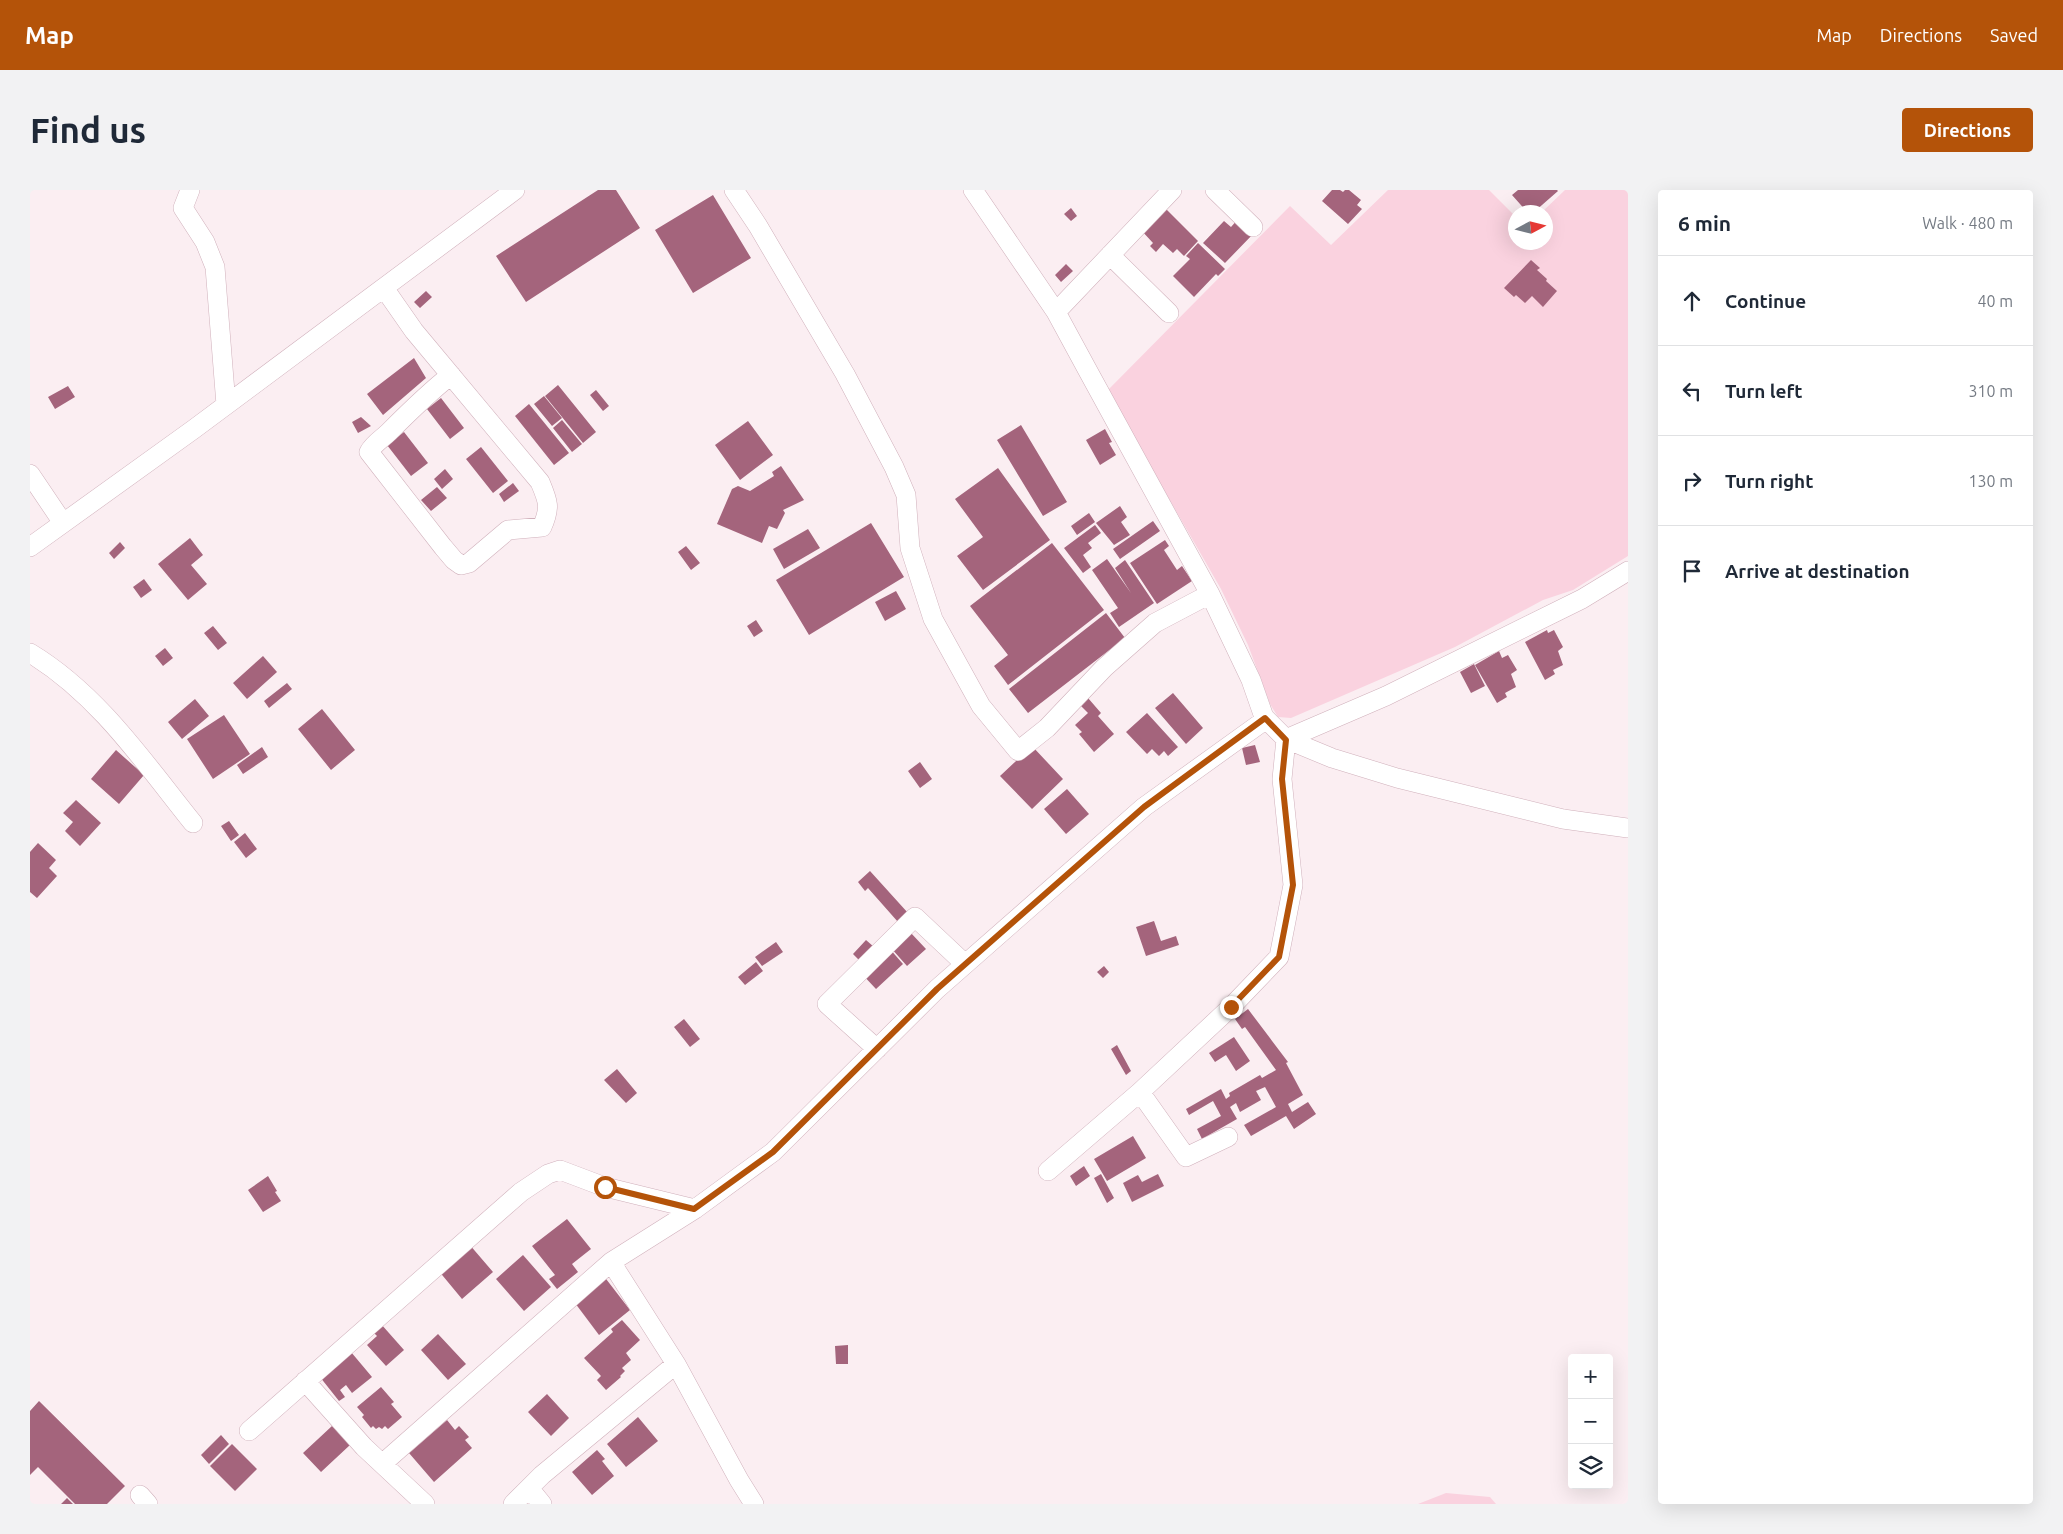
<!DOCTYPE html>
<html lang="en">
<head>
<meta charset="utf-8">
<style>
  body { margin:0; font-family:Ubuntu,sans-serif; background:#f2f2f3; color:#1f2937 }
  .controls { position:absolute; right:15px; bottom:15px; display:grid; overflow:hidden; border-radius:5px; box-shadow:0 5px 20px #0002 }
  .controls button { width:45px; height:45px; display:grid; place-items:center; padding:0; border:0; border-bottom:1px solid #e0e1e3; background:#fff; color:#1f2937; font:25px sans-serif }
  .compass { position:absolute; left:1478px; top:15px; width:45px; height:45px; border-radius:50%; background:#fff; box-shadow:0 5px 20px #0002; rotate:83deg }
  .stop { position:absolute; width:15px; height:15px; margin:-11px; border:4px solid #b45309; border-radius:50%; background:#fff }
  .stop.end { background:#b45309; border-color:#fff; box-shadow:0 1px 5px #0008 }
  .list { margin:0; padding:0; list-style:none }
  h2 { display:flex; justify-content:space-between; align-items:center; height:65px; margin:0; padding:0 20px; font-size:21px }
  h2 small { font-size:16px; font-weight:400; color:#747a83 }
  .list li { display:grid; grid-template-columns:32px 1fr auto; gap:15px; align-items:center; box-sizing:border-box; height:90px; padding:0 20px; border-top:1px solid #e0e1e3 }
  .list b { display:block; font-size:19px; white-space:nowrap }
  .list em { font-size:16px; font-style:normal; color:#747a83 }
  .icon { flex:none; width:28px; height:28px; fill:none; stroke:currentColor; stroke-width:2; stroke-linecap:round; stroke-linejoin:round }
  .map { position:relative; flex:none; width:1598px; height:1314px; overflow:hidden; border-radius:5px }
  header { display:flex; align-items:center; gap:30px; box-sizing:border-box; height:70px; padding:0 25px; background:#b45309; color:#fff }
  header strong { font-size:24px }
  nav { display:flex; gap:28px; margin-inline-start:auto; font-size:18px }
  .intro { display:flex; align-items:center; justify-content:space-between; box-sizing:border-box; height:120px; padding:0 30px }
  h1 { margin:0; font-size:35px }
  .button { padding:12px 22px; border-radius:5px; background:#b45309; color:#fff; font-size:18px; font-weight:700 }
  main { display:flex; gap:30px; padding:0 30px }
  aside { flex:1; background:#fff; border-radius:5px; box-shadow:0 5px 20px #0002 }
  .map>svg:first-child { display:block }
  .green { fill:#fad2df }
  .building { fill:#a4647c }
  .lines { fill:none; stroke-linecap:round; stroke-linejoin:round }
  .minor-casing { stroke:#d0b0bb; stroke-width:20 }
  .minor { stroke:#fff; stroke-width:19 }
  .route { stroke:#b45309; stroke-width:6 }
</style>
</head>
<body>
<header>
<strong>Map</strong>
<nav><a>Map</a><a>Directions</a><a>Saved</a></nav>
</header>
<div class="intro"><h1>Find us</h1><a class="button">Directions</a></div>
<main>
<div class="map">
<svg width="1598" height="1314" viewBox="0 0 1598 1314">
  <rect width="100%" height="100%" fill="#fbeef2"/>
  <path class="green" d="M 1358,0 L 1459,0 L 1485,26 L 1486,52 L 1516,52 L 1516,22 L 1512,22 L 1535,0 L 1598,0 L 1598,366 L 1543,400 L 1513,410 L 1425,457 L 1261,528 L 1248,527 L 1240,514 L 1218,455 L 1191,399 L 1077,201 L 1260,16 L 1301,55 Z
    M 1416,1303 L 1460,1307 L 1466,1314 L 1388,1314 Z"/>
  <path class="building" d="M 568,0 L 586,0 L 610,38 L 496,112 L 466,66 Z
    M 1302,0 L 1310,0 L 1313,2 L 1315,0 L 1319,0 L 1331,10 L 1327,15 L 1332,19 L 1318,34 L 1292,11 Z
    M 1488,0 L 1527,0 L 1528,1 L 1504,22 L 1497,22 L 1482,5 Z
    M 683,5 L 721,68 L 663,103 L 625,40 Z
    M 1134,17 L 1168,51 L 1154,66 L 1147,59 L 1143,63 L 1133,54 L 1126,62 L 1120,56 L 1123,53 L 1111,40 Z
    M 1041,18 L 1047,26 L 1041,31 L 1034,24 Z
    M 1209,28 L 1225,42 L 1195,73 L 1173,53 L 1194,31 L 1201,37 Z
    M 1168,53 L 1195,79 L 1188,86 L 1186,84 L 1164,107 L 1143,86 L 1160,69 L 1156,66 Z
    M 1501,70 L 1510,78 L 1507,80 L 1517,89 L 1516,91 L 1527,101 L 1513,117 L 1502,106 L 1495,113 L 1486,105 L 1484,107 L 1474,98 Z
    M 1036,74 L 1043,81 L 1031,92 L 1025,85 Z
    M 396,101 L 402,107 L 390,118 L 384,112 Z
    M 384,168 L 396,188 L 353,225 L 337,204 Z
    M 528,195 L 566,242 L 553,253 L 515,206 Z
    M 38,196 L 45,207 L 25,219 L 18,207 Z
    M 566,200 L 579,216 L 573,221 L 560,205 Z
    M 514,206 L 532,228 L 522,236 L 504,214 Z
    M 411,208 L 434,238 L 420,249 L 397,219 Z
    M 499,214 L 539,263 L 524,275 L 485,226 Z
    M 331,227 L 341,236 L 328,243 L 322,232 Z
    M 532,230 L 552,254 L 542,262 L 523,238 Z
    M 718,231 L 743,265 L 710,290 L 685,255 Z
    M 991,235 L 1037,312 L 1013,326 L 967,250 Z
    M 1075,239 L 1082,252 L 1079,253 L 1086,265 L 1070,275 L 1056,250 Z
    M 374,242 L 398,273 L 381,286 L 357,255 Z
    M 451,257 L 478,291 L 463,303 L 436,269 Z
    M 751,276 L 774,310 L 753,320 L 755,323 L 747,339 L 739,336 L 732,353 L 687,334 L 702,299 L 708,296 L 720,301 L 744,286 L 742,282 Z
    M 968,278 L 1020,350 L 953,400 L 927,366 L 953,347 L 925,309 Z
    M 415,279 L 423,289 L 412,299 L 404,289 Z
    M 483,293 L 489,301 L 474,312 L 469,304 Z
    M 407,297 L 417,308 L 401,321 L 391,310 Z
    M 1090,316 L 1097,327 L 1091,332 L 1100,345 L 1084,355 L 1066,333 Z
    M 1059,323 L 1065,332 L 1047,345 L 1041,336 Z
    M 1123,331 L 1130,341 L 1090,369 L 1083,359 Z
    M 841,333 L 874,387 L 779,445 L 746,390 Z
    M 1065,335 L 1071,343 L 1058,353 L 1062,358 L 1053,365 L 1061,377 L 1053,383 L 1034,358 Z
    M 778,339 L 790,358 L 754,379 L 743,359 Z
    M 160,348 L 173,365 L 161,375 L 177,394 L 158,410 L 128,374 Z
    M 1135,350 L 1139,356 L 1134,360 L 1147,380 L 1152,376 L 1162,391 L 1127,414 L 1100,373 Z
    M 90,352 L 95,358 L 84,369 L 79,363 Z
    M 1022,353 L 1074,420 L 978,495 L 964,476 L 978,465 L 940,416 Z
    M 656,356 L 670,373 L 661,380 L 648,362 Z
    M 1077,369 L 1101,403 L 1085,378 L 1095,370 L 1124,413 L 1089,437 L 1080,423 L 1088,418 L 1062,380 Z
    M 114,389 L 122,400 L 111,408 L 103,397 Z
    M 866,401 L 876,419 L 855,431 L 845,412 Z
    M 1076,423 L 1095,448 L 998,523 L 979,499 Z
    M 726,430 L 733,441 L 724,447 L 717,436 Z
    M 183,436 L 197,453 L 188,460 L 174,443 Z
    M 1517,440 L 1518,443 L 1524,440 L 1533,457 L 1528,461 L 1533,475 L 1523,480 L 1525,484 L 1515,490 L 1495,452 Z
    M 135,458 L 143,468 L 133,476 L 125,466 Z
    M 1469,461 L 1472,468 L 1478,465 L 1487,480 L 1481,484 L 1486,497 L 1475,503 L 1477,507 L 1467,513 L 1445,475 Z
    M 233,466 L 247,482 L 217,509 L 203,493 Z
    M 1444,474 L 1455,496 L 1441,503 L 1430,482 Z
    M 257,493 L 262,499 L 239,518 L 234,511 Z
    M 1143,503 L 1173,538 L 1156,554 L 1125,518 Z
    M 1058,508 L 1071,523 L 1068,526 L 1084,544 L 1064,562 L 1049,544 L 1052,542 L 1045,535 L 1058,523 L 1050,515 Z
    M 165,509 L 179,526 L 152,549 L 138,532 Z
    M 292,519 L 325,560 L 301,580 L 268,539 Z
    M 1117,523 L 1148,557 L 1138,566 L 1134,561 L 1129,566 L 1122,559 L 1117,564 L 1096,542 Z
    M 194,525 L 220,564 L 183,589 L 157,549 Z
    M 1225,555 L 1230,572 L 1216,575 L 1212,558 Z
    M 1002,556 L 1033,589 L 1002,619 L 970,586 Z
    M 232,557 L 238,567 L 213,584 L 207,575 Z
    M 86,560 L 114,585 L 89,614 L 61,589 Z
    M 890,572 L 902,589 L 890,598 L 878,581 Z
    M 1037,599 L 1059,624 L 1036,644 L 1014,619 Z
    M 46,610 L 71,633 L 50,656 L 35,641 L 43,632 L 33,623 Z
    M 199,631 L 209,645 L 201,651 L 191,636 Z
    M 215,643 L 227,659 L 216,668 L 204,652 Z
    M 8,653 L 26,670 L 19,678 L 27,686 L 7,708 L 0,702 L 0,662 Z
    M 840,681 L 878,723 L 868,732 L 838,698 L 835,701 L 828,692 Z
    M 1124,731 L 1131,751 L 1146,746 L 1149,755 L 1116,766 L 1106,737 Z
    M 880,742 L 896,759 L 877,776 L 861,758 Z
    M 836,750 L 844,757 L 830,771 L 823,764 Z
    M 746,752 L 753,762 L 732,776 L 725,767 Z
    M 859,758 L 873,774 L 846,799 L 831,783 Z
    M 726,772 L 733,781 L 715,795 L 708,787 Z
    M 1074,776 L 1079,782 L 1073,788 L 1067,782 Z
    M 1218,819 L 1258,872 L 1256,873 L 1273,905 L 1258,914 L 1262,922 L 1278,912 L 1286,924 L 1264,939 L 1256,926 L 1221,946 L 1214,935 L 1246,917 L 1235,897 L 1226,901 L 1231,910 L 1210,922 L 1206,913 L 1200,917 L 1207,929 L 1172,949 L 1167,939 L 1191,926 L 1183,911 L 1159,925 L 1156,919 L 1191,899 L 1196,909 L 1200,906 L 1199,903 L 1230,885 L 1232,888 L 1246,880 L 1215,837 L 1212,839 L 1205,829 Z
    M 654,829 L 670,849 L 660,857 L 644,837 Z
    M 1204,847 L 1220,871 L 1206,881 L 1196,865 L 1185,872 L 1179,863 Z
    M 1087,855 L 1101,881 L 1096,885 L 1081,859 Z
    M 587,879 L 607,903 L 596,913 L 574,890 Z
    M 1103,946 L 1116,968 L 1077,991 L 1064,969 Z
    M 1054,976 L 1060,986 L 1046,996 L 1040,986 Z
    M 1071,984 L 1084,1008 L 1077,1013 L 1064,988 Z
    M 1128,984 L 1134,996 L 1102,1012 L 1093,993 L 1108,985 L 1112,992 Z
    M 238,986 L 247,1001 L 245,1002 L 251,1011 L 233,1022 L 218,1000 Z
    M 537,1029 L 561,1059 L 542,1074 L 548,1082 L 527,1099 L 519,1089 L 525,1085 L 502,1056 Z
    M 439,1054 L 463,1082 L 432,1109 L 408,1080 Z
    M 493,1065 L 521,1097 L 494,1121 L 466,1089 Z
    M 573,1085 L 600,1120 L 569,1145 L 542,1109 Z
    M 592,1130 L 610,1150 L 596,1163 L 601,1170 L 592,1178 L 595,1181 L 590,1186 L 591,1187 L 576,1200 L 567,1190 L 571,1186 L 554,1168 L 583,1142 L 581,1139 Z
    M 351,1134 L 374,1160 L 356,1176 L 337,1155 L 347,1146 L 343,1142 Z
    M 408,1144 L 436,1174 L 418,1190 L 391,1160 Z
    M 818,1155 L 818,1174 L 806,1174 L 805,1156 Z
    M 321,1162 L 342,1187 L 322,1203 L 316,1195 L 310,1200 L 315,1207 L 309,1211 L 290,1187 Z
    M 351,1197 L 364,1212 L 361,1214 L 372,1227 L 358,1239 L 355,1236 L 352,1239 L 349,1237 L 346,1239 L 343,1236 L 341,1238 L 332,1227 L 334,1225 L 327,1217 Z
    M 517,1204 L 539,1228 L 521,1246 L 498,1222 Z
    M 9,1211 L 95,1296 L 77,1314 L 45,1314 L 8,1277 L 0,1285 L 0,1221 Z
    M 608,1227 L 628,1251 L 596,1277 L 577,1254 Z
    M 417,1230 L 425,1240 L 429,1236 L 439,1247 L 435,1250 L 442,1258 L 404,1292 L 379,1263 Z
    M 302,1236 L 320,1255 L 291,1282 L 273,1263 Z
    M 191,1245 L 199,1254 L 179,1274 L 171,1265 Z
    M 202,1254 L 227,1279 L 205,1301 L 180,1276 Z
    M 567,1260 L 575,1269 L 572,1271 L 584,1286 L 562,1305 L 542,1282 Z
    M 37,1308 L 43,1314 L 31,1314 Z"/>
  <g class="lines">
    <defs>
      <path id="minor" d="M 160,0 L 153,18 L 175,52 L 185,77 L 196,215
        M 704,0 L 728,36 L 815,184 L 864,277 L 876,305 L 880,358 L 903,429 L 951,516 L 988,561 L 1017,538 L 1074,478 L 1125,433 L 1180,404
        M 943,0 L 1026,122 L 1058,181 L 1180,404 L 1221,490 L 1235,530 L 1235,528 L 1256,549 L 1302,568 L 1367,588 L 1533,629 L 1598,638
        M 1185,0 L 1223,37
        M 1080,65 L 1139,123
        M 354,98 L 384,141 L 510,292 C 518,311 521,317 512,337 L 478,340 L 439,373 L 431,375 L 424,370 L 413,357 L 339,262 C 344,253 352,249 359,242 C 379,222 398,203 421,185
        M 1026,122 L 1142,0
        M 0,284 L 33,333
        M 0,357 L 164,239 L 485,0
        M 0,463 C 68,504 114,572 163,633
        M 847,859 L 797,814 L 885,727 L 935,774
        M 1198,947 L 1156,967 L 1110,902 L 1201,817 L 1249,767 L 1263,695 L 1252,589 L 1256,549 L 1356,506 L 1552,409 L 1598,381
        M 1018,981 L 1110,902
        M 581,1072 L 646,1174 L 709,1290 L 724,1314
        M 275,1191 L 334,1257 L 395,1314
        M 219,1241 L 491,1002 L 518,984 L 530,980 L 575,997 L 665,1019
        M 352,1274 L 581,1072 L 665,1019 L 743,962 L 907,799 L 1114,617 L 1235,530
        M 499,1298 L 512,1314
        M 110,1305 L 118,1314
        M 483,1314 L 512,1285 L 646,1174"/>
    </defs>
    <use href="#minor" class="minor-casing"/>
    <use href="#minor" class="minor"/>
  </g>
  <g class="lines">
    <path class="route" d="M 575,997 L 664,1019 L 743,962 L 907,799 L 1114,617 L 1235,528 L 1256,550 L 1252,589 L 1263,695 L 1249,767 L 1201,817"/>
  </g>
</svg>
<div class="controls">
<button>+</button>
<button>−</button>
<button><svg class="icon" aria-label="layers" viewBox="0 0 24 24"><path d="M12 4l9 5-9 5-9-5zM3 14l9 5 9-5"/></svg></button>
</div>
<svg class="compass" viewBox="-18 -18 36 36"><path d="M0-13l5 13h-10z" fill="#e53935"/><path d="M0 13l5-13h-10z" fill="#747a83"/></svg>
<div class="stop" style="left:575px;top:997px"></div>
<div class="stop end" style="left:1201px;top:817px"></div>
</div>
<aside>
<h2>6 min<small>Walk · 480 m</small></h2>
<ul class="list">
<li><svg class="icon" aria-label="ahead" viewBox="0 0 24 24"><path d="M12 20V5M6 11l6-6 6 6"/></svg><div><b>Continue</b></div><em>40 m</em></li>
<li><svg class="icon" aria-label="left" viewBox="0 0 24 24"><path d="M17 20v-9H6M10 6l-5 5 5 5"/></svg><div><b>Turn left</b></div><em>310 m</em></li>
<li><svg class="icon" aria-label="right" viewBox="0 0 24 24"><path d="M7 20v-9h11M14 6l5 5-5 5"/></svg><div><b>Turn right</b></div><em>130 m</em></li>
<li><svg class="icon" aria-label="arrive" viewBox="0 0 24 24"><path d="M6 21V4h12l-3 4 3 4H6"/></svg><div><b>Arrive at destination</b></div></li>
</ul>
</aside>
</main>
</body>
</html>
